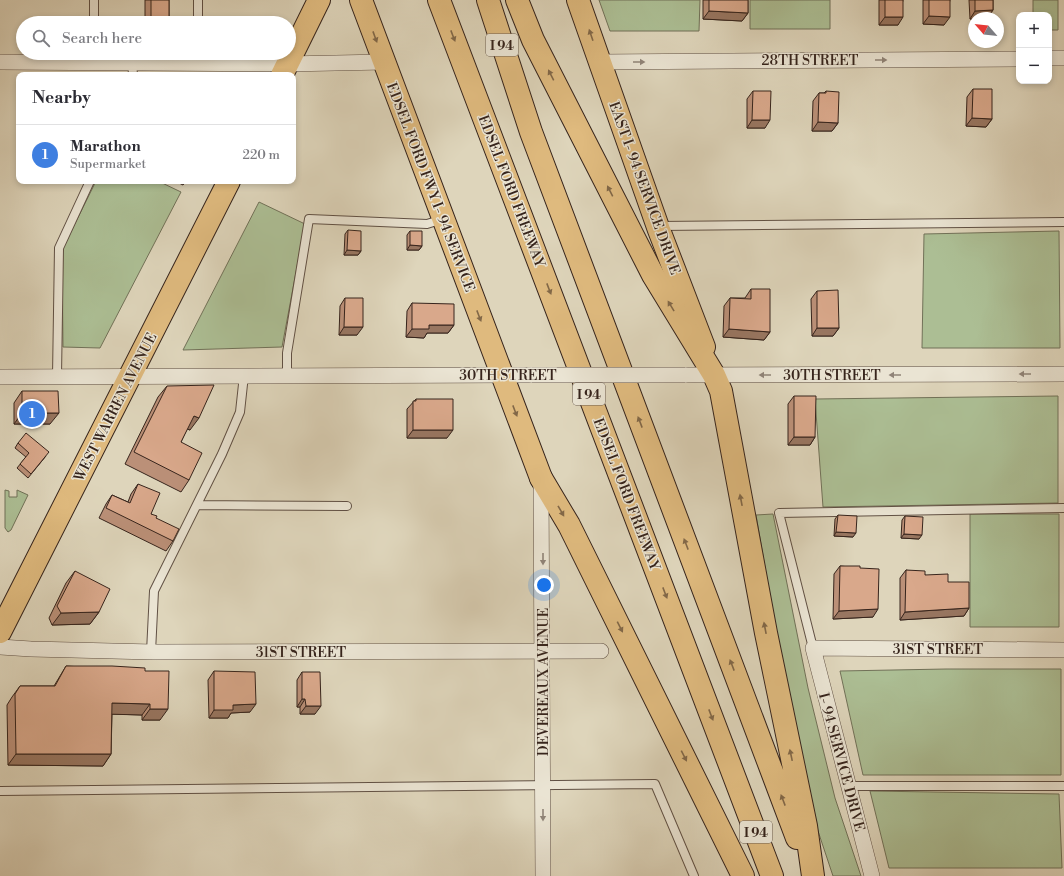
<!DOCTYPE html>
<html lang="en">
<head>
<meta charset="utf-8">
<style>
  body { margin:0; font-family:"Libre Bodoni",serif; background:#f2f2f3; color:#2b2b33 }
  .controls { position:absolute; right:12px; top:12px; display:grid; overflow:hidden; border-radius:8px; box-shadow:0 2px 6px #0003 }
  .controls button { width:36px; height:36px; display:grid; place-items:center; padding:0; border:0; border-bottom:1px solid #e1e1e2; background:#fff; color:#2b2b33; font:20px sans-serif }
  .compass { position:absolute; left:968px; top:12px; width:36px; height:36px; border-radius:50%; background:#fff; box-shadow:0 2px 6px #0003; rotate:298deg }
  .you { position:absolute; left:544px; top:585px; width:14px; height:14px; margin:-10px; border:3px solid #fff; border-radius:50%; background:#1a73e8; box-shadow:0 0 0 6px #1a73e833 }
  .badge { display:grid; place-items:center; width:26px; height:26px; border-radius:50%; background:#b45309; color:#fff; font-size:13px; font-weight:700 }
  .pin { position:absolute; translate:-50% -50%; border:2px solid #fff; box-shadow:0 1px 4px #0006 }
  .list { margin:0; padding:0; list-style:none }
  h2 { display:flex; justify-content:space-between; align-items:center; height:52px; margin:0; padding:0 16px; font-size:17px }
  h2 small { font-size:13px; font-weight:400; color:#7c7c81 }
  .list li { display:grid; grid-template-columns:26px 1fr auto; gap:12px; align-items:center; box-sizing:border-box; height:60px; padding:0 16px; border-top:1px solid #e1e1e2 }
  .list b { display:block; font-size:15px; white-space:nowrap }
  .list p { margin:0; font-size:13px; white-space:nowrap; color:#7c7c81 }
  .list em { font-size:13px; font-style:normal; color:#7c7c81 }
  .icon { flex:none; width:22px; height:22px; fill:none; stroke:currentColor; stroke-width:2; stroke-linecap:round; stroke-linejoin:round }
  .map { position:relative; flex:none; width:1064px; height:876px; overflow:hidden }
  .search { position:absolute; background:#fff; box-shadow:0 2px 6px #0003; left:16px; top:16px; width:280px; height:44px; display:flex; align-items:center; gap:10px; box-sizing:border-box; padding:0 14px; border-radius:22px; color:#7c7c81; font-size:15px }
  .panel { position:absolute; background:#fff; box-shadow:0 2px 6px #0003; left:16px; top:72px; width:280px; height:112px; border-radius:8px }
  .map>svg:first-child { display:block }
  .green { fill:#acbe94; stroke:#717158 }
  .lines { fill:none; stroke-linecap:round; stroke-linejoin:round }
  .service-casing { stroke:#605044; stroke-width:10 }
  .minor-casing { stroke:#605044; stroke-width:16 }
  .primary-casing { stroke:#36241c; stroke-width:24 }
  .motorway-casing { stroke:#36241c; stroke-width:24 }
  .service { stroke:#eae4d3; stroke-width:8 }
  .minor { stroke:#eae4d3; stroke-width:15 }
  .primary { stroke:#dfba7e; stroke-width:22 }
  .motorway { stroke:#dfba7e; stroke-width:22 }
  .minor-bridge-casing { stroke:#605044; stroke-width:16; stroke-linecap:butt }
  .minor-bridge { stroke:#eae4d3; stroke-width:15 }
  .wall { fill:#bb9078; stroke:#36241c }
  .shaded-wall { fill:#987661; stroke:#36241c }
  .building { fill:#d9a88b; stroke:#36241c }
  .oneway { fill:#826848 }
  .oneway2 { fill:#908478 }
  .labels { text-anchor:middle; stroke-width:3; stroke-linejoin:round; paint-order:stroke }
  .shield { fill:#eae4d3; stroke:#6c5e53; stroke-width:1 }
  .shield-label { font-size:13px; font-weight:bold; fill:#36241c }
  .street-label { font-size:14px; fill:#36241c; stroke:#eae4d3 }
</style>
</head>
<body>
<div class="map">
<svg width="1064" height="876" viewBox="0 0 1064 876">
  <rect width="100%" height="100%" fill="#ded5bb"/>
  <filter id="stains"><feTurbulence type="fractalNoise" baseFrequency=".005" numOctaves="4"/><feColorMatrix values="0 0 0 0 .2 0 0 0 0 .09 0 0 0 0 .02 0 0 0 .5 -.17"/></filter>
  <radialGradient id="worn" r=".72"><stop offset=".6" stop-color="#630" stop-opacity="0"/><stop offset="1" stop-color="#630" stop-opacity=".3"/></radialGradient>
  <path class="green" d="M 599,0 L 700,0 L 699,31 L 610,31 Z
    M 750,0 L 830,0 L 830,29 L 750,29 Z
    M 1033,0 L 1058,0 L 1058,30 L 1049,30 L 1049,15 L 1033,15 Z
    M 96,181 L 158,181 L 181,192 L 100,348 L 63,347 L 62,250 Z
    M 259,202 L 305,224 L 282,347 L 183,350 Z
    M 1059,231 L 1060,348 L 922,348 L 924,234 Z
    M 1058,396 L 1058,503 L 823,507 L 815,399 Z
    M 5,490 L 9,491 L 9,497 L 17,497 L 17,490 L 28,495 L 11,530 L 8,532 L 5,528 Z
    M 773,514 L 808,688 L 835,798 L 861,876 L 833,876 L 816,825 L 786,690 L 756,515 Z
    M 970,514 L 1059,514 L 1059,627 L 970,627 Z
    M 946,669 L 1061,669 L 1061,775 L 863,775 L 840,671 Z
    M 870,791 L 1059,794 L 1062,868 L 889,868 Z"/>
  <g class="lines">
    <defs>
      <path id="service" d="M 94,23 L 94,0
        M 198,23 L 198,0
        M 132,61 L 133,75
        M 659,226 L 1064,222
        M 287,375 L 287,353 L 309,219 L 427,224 L 443,219
        M 57,376 L 59,248 L 90,181
        M 197,505 L 347,506
        M 813,648 L 779,513 L 1064,508
        M 151,652 L 154,591 L 222,454 L 240,412 L 244,375
        M 848,786 L 1064,786
        M 0,791 L 655,784 L 694,876"/>
      <path id="minor" d="M 1049,58 L 1064,58
        M 0,62 L 287,64 L 384,62
        M 600,62 L 1019,59
        M 685,375 L 1064,374
        M 0,377 L 532,375
        M 541,481 L 543,876
        M 0,647 L 31,649 L 153,652 L 601,651
        M 872,876 L 813,648 L 1064,650"/>
      <path id="primary" d="M 361,0 L 541,478
        M 578,0 L 659,230 L 704,347
        M 282,75 L 319,0
        M 0,632 L 229,181"/>
      <path id="motorway" d="M 439,0 L 772,876
        M 488,0 L 531,132 L 797,838
        M 517,0 L 533,40 L 653,275 L 714,375 L 721,391 L 766,633 L 806,826 L 813,876
        M 541,478 L 569,525 L 743,876"/>
    </defs>
    <use href="#service" class="service-casing"/>
    <use href="#minor" class="minor-casing"/>
    <use href="#primary" class="primary-casing"/>
    <use href="#motorway" class="motorway-casing"/>
    <use href="#service" class="service"/>
    <use href="#minor" class="minor"/>
    <use href="#primary" class="primary"/>
    <use href="#motorway" class="motorway"/>
    <defs>
      <path id="minor-bridge" d="M 532,375 L 685,375"/>
    </defs>
    <use href="#minor-bridge" class="minor-bridge-casing"/>
    <use href="#minor-bridge" class="minor-bridge"/>
  </g>
  <path class="wall" d="M 145,0 L 169,0 L 169,18 L 165,23 L 145,23 Z
    M 703,0 L 748,0 L 748,13 L 742,21 L 703,19 Z
    M 879,0 L 903,0 L 898,25 L 879,25 Z
    M 923,0 L 950,0 L 944,25 L 923,24 Z
    M 969,0 L 993,0 L 993,10 L 987,18 L 974,18 L 974,19 L 970,19 Z
    M 973,89 L 992,119 L 986,127 L 966,126 L 967,97 Z
    M 753,91 L 765,128 L 747,128 L 747,99 Z
    M 826,91 L 838,123 L 832,131 L 812,131 L 813,101 L 819,93 L 824,93 Z
    M 175,181 L 186,181 L 183,185 Z
    M 348,230 L 361,251 L 358,255 L 344,255 L 345,234 Z
    M 410,231 L 422,246 L 419,250 L 407,250 L 407,235 Z
    M 751,289 L 770,332 L 764,340 L 723,337 L 724,306 L 730,298 L 745,298 Z
    M 817,291 L 839,328 L 833,336 L 812,336 L 811,299 Z
    M 345,298 L 357,335 L 339,335 L 340,306 Z
    M 412,303 L 454,325 L 448,333 L 427,333 L 424,338 L 406,337 L 407,311 Z
    M 167,386 L 190,430 L 187,429 L 181,442 L 189,480 L 181,492 L 125,464 L 158,397 Z
    M 22,391 L 50,424 L 14,424 L 14,403 Z
    M 794,396 L 815,437 L 810,445 L 788,445 L 788,404 Z
    M 416,399 L 447,438 L 407,438 L 407,409 Z
    M 18,443 L 46,456 L 28,478 L 17,468 L 26,457 L 15,448 Z
    M 138,484 L 151,514 L 156,518 L 173,541 L 166,551 L 99,518 L 106,504 L 112,495 L 128,502 L 131,494 Z
    M 838,515 L 853,537 L 834,536 L 835,519 Z
    M 905,516 L 919,539 L 901,538 L 902,520 Z
    M 840,566 L 860,568 L 873,617 L 833,619 L 834,574 Z
    M 906,570 L 925,575 L 948,582 L 969,608 L 964,616 L 900,620 L 900,578 Z
    M 75,571 L 99,612 L 90,624 L 52,625 L 49,618 L 66,583 Z
    M 66,666 L 145,671 L 160,720 L 142,720 L 142,715 L 112,714 L 111,754 L 103,766 L 8,765 L 7,705 L 12,697 L 20,686 L 54,686 Z
    M 214,671 L 250,712 L 231,713 L 228,718 L 209,718 L 208,680 Z
    M 302,672 L 315,714 L 300,714 L 300,707 L 297,707 L 297,680 Z"/>
  <path class="shaded-wall" d="M 993,10 L 987,18 L 974,18 L 974,19 L 970,19 L 975,11 Z
    M 709,11 L 748,13 L 742,21 L 703,19 Z
    M 929,16 L 950,17 L 944,25 L 923,24 Z
    M 885,17 L 903,17 L 898,25 L 879,25 Z
    M 151,18 L 169,18 L 165,23 L 147,23 Z
    M 972,118 L 992,119 L 986,127 L 966,126 Z
    M 752,120 L 770,120 L 765,128 L 747,128 Z
    M 818,122 L 838,123 L 832,131 L 812,131 Z
    M 410,245 L 422,246 L 419,250 L 407,250 Z
    M 347,250 L 361,251 L 358,255 L 344,255 Z
    M 429,325 L 454,325 L 448,333 L 427,333 L 424,338 L 406,337 L 412,329 Z
    M 344,327 L 363,327 L 357,335 L 339,335 Z
    M 817,328 L 839,328 L 833,336 L 812,336 Z
    M 729,329 L 770,332 L 764,340 L 723,337 Z
    M 22,413 L 59,413 L 50,424 L 14,424 Z
    M 194,416 L 199,418 L 190,430 L 185,428 Z
    M 413,430 L 453,430 L 447,438 L 407,438 Z
    M 794,437 L 815,437 L 810,445 L 788,445 Z
    M 836,532 L 856,533 L 853,537 L 834,536 Z
    M 904,534 L 922,535 L 919,539 L 901,538 Z
    M 969,608 L 964,616 L 900,620 L 905,612 Z
    M 878,609 L 873,617 L 833,619 L 839,611 Z
    M 99,612 L 90,624 L 52,625 L 61,613 Z
    M 302,699 L 305,699 L 300,707 L 297,707 Z
    M 112,703 L 150,704 L 142,715 L 104,714 Z
    M 256,704 L 250,712 L 231,713 L 228,718 L 209,718 L 214,710 L 233,705 Z
    M 306,706 L 321,706 L 315,714 L 300,714 Z
    M 150,709 L 168,709 L 160,720 L 142,720 Z
    M 16,754 L 111,754 L 103,766 L 8,765 Z"/>
  <path class="building" d="M 151,0 L 169,0 L 169,18 L 151,18 Z
    M 709,0 L 748,0 L 748,13 L 709,11 Z
    M 885,0 L 903,0 L 903,17 L 885,17 Z
    M 929,0 L 950,0 L 950,17 L 929,16 Z
    M 975,0 L 993,0 L 993,10 L 975,11 Z
    M 973,89 L 992,89 L 992,119 L 972,118 Z
    M 753,91 L 771,91 L 770,120 L 752,120 Z
    M 826,91 L 839,92 L 838,123 L 818,122 L 819,93 L 826,93 Z
    M 348,230 L 361,231 L 361,251 L 347,250 Z
    M 410,231 L 422,231 L 422,246 L 410,245 Z
    M 751,289 L 770,289 L 770,332 L 729,329 L 730,298 L 751,299 Z
    M 838,290 L 839,328 L 817,328 L 817,291 Z
    M 345,298 L 363,298 L 363,327 L 344,327 Z
    M 412,303 L 454,304 L 454,325 L 429,325 L 429,329 L 412,329 Z
    M 214,385 L 199,418 L 194,416 L 181,442 L 202,453 L 189,480 L 134,452 L 167,386 Z
    M 22,391 L 58,391 L 59,413 L 22,413 Z
    M 794,396 L 816,396 L 815,437 L 794,437 Z
    M 416,399 L 453,399 L 453,430 L 413,430 L 413,401 L 416,401 Z
    M 26,433 L 49,452 L 31,474 L 20,464 L 29,453 L 18,443 Z
    M 138,484 L 160,493 L 151,514 L 157,516 L 156,518 L 179,529 L 173,541 L 106,508 L 112,495 L 130,503 Z
    M 838,515 L 857,516 L 856,533 L 836,532 Z
    M 905,516 L 923,517 L 922,535 L 904,534 Z
    M 840,566 L 860,566 L 860,568 L 879,569 L 878,609 L 839,611 Z
    M 906,570 L 925,571 L 925,575 L 948,574 L 948,582 L 969,582 L 969,608 L 905,612 Z
    M 75,571 L 110,589 L 99,612 L 61,613 L 57,606 Z
    M 66,666 L 112,666 L 145,668 L 145,671 L 169,671 L 168,709 L 150,709 L 150,704 L 112,703 L 111,754 L 16,754 L 15,694 L 20,686 L 55,686 Z
    M 214,671 L 255,672 L 256,704 L 233,705 L 233,710 L 214,710 Z
    M 302,672 L 320,672 L 321,706 L 306,706 L 305,699 L 302,699 Z"/>
  <defs><path id="oneway-solid" d="M-6-.8H1V-3.2L6.5 0L1 3.2V.8H-6Z"/></defs>
  <g class="oneway">
    <use href="#oneway-solid" transform="translate(591 35) rotate(-109)"/>
    <use href="#oneway-solid" transform="translate(453 36) rotate(69)"/>
    <use href="#oneway-solid" transform="translate(375 37) rotate(70)"/>
    <use href="#oneway-solid" transform="translate(551 75) rotate(-117)"/>
    <use href="#oneway-solid" transform="translate(610 191) rotate(-117)"/>
    <use href="#oneway-solid" transform="translate(549 289) rotate(69)"/>
    <use href="#oneway-solid" transform="translate(671 306) rotate(-121)"/>
    <use href="#oneway-solid" transform="translate(479 316) rotate(69)"/>
    <use href="#oneway-solid" transform="translate(515 411) rotate(69)"/>
    <use href="#oneway-solid" transform="translate(640 422) rotate(-111)"/>
    <use href="#oneway-solid" transform="translate(741 500) rotate(-101)"/>
    <use href="#oneway-solid" transform="translate(561 511) rotate(60)"/>
    <use href="#oneway-solid" transform="translate(686 544) rotate(-111)"/>
    <use href="#oneway-solid" transform="translate(665 593) rotate(69)"/>
    <use href="#oneway-solid" transform="translate(620 627) rotate(63)"/>
    <use href="#oneway-solid" transform="translate(765 628) rotate(-101)"/>
    <use href="#oneway-solid" transform="translate(732 665) rotate(-111)"/>
    <use href="#oneway-solid" transform="translate(711 715) rotate(69)"/>
    <use href="#oneway-solid" transform="translate(791 755) rotate(-102)"/>
    <use href="#oneway-solid" transform="translate(684 756) rotate(63)"/>
    <use href="#oneway-solid" transform="translate(783 800) rotate(-111)"/>
  </g>
  <g class="oneway2">
    <use href="#oneway-solid" transform="translate(881 60)"/>
    <use href="#oneway-solid" transform="translate(639 62)"/>
    <use href="#oneway-solid" transform="translate(1025 374) rotate(180)"/>
    <use href="#oneway-solid" transform="translate(765 375) rotate(180)"/>
    <use href="#oneway-solid" transform="translate(895 375) rotate(180)"/>
    <use href="#oneway-solid" transform="translate(543 559) rotate(90)"/>
    <use href="#oneway-solid" transform="translate(543 815) rotate(90)"/>
  </g>
  <g class="labels">
    <g class="shield">
      <rect x="486" y="34" width="32" height="22" rx="3"/>
      <rect x="573" y="383" width="32" height="22" rx="3"/>
      <rect x="740" y="821" width="32" height="22" rx="3"/>
    </g>
    <g class="shield-label">
      <text x="502" y="50">I 94</text>
      <text x="589" y="399">I 94</text>
      <text x="756" y="837">I 94</text>
    </g>
    <g class="street-label">
      <text x="810" y="65">28TH STREET</text>
      <text transform="translate(431 187) rotate(69)" y="5">EDSEL FORD FWY I- 94 SERVICE</text>
      <text transform="translate(645 188) rotate(70)" y="5">EAST I- 94 SERVICE DRIVE</text>
      <text transform="translate(512 191) rotate(69)" y="5">EDSEL FORD FREEWAY</text>
      <text x="508" y="380">30TH STREET</text>
      <text x="832" y="380">30TH STREET</text>
      <text transform="translate(115 407) rotate(-63)" y="5">WEST WARREN AVENUE</text>
      <text transform="translate(627 494) rotate(69)" y="5">EDSEL FORD FREEWAY</text>
      <text x="938" y="654">31ST STREET</text>
      <text x="301" y="657">31ST STREET</text>
      <text transform="translate(543 682) rotate(-90)" y="5">DEVEREAUX AVENUE</text>
      <text transform="translate(842 762) rotate(75)" y="5">I- 94 SERVICE DRIVE</text>
    </g>
  </g>
  <rect width="100%" height="100%" filter="url(#stains)"/>
  <rect width="100%" height="100%" fill="url(#worn)"/>
</svg>
<div class="controls">
<button>+</button>
<button>−</button>
</div>
<svg class="compass" viewBox="-18 -18 36 36"><path d="M0-13l5 13h-10z" fill="#e53935"/><path d="M0 13l5-13h-10z" fill="#7c7c81"/></svg>
<div class="you"></div>
<div class="pin badge" style="left:32px;top:414px;background:#3f7fe0">1</div>
<div class="search"><svg class="icon" aria-label="search" viewBox="0 0 24 24"><circle cx="10" cy="10" r="6"/><path d="M15 15l6 6"/></svg>Search here</div>
<section class="panel">
<h2>Nearby<small></small></h2>
<ul class="list">
<li><span class="badge" style="background:#3f7fe0">1</span><div><b>Marathon</b><p>Supermarket</p></div><em>220 m</em></li>
</ul>
</section>
</div>
</body>
</html>
